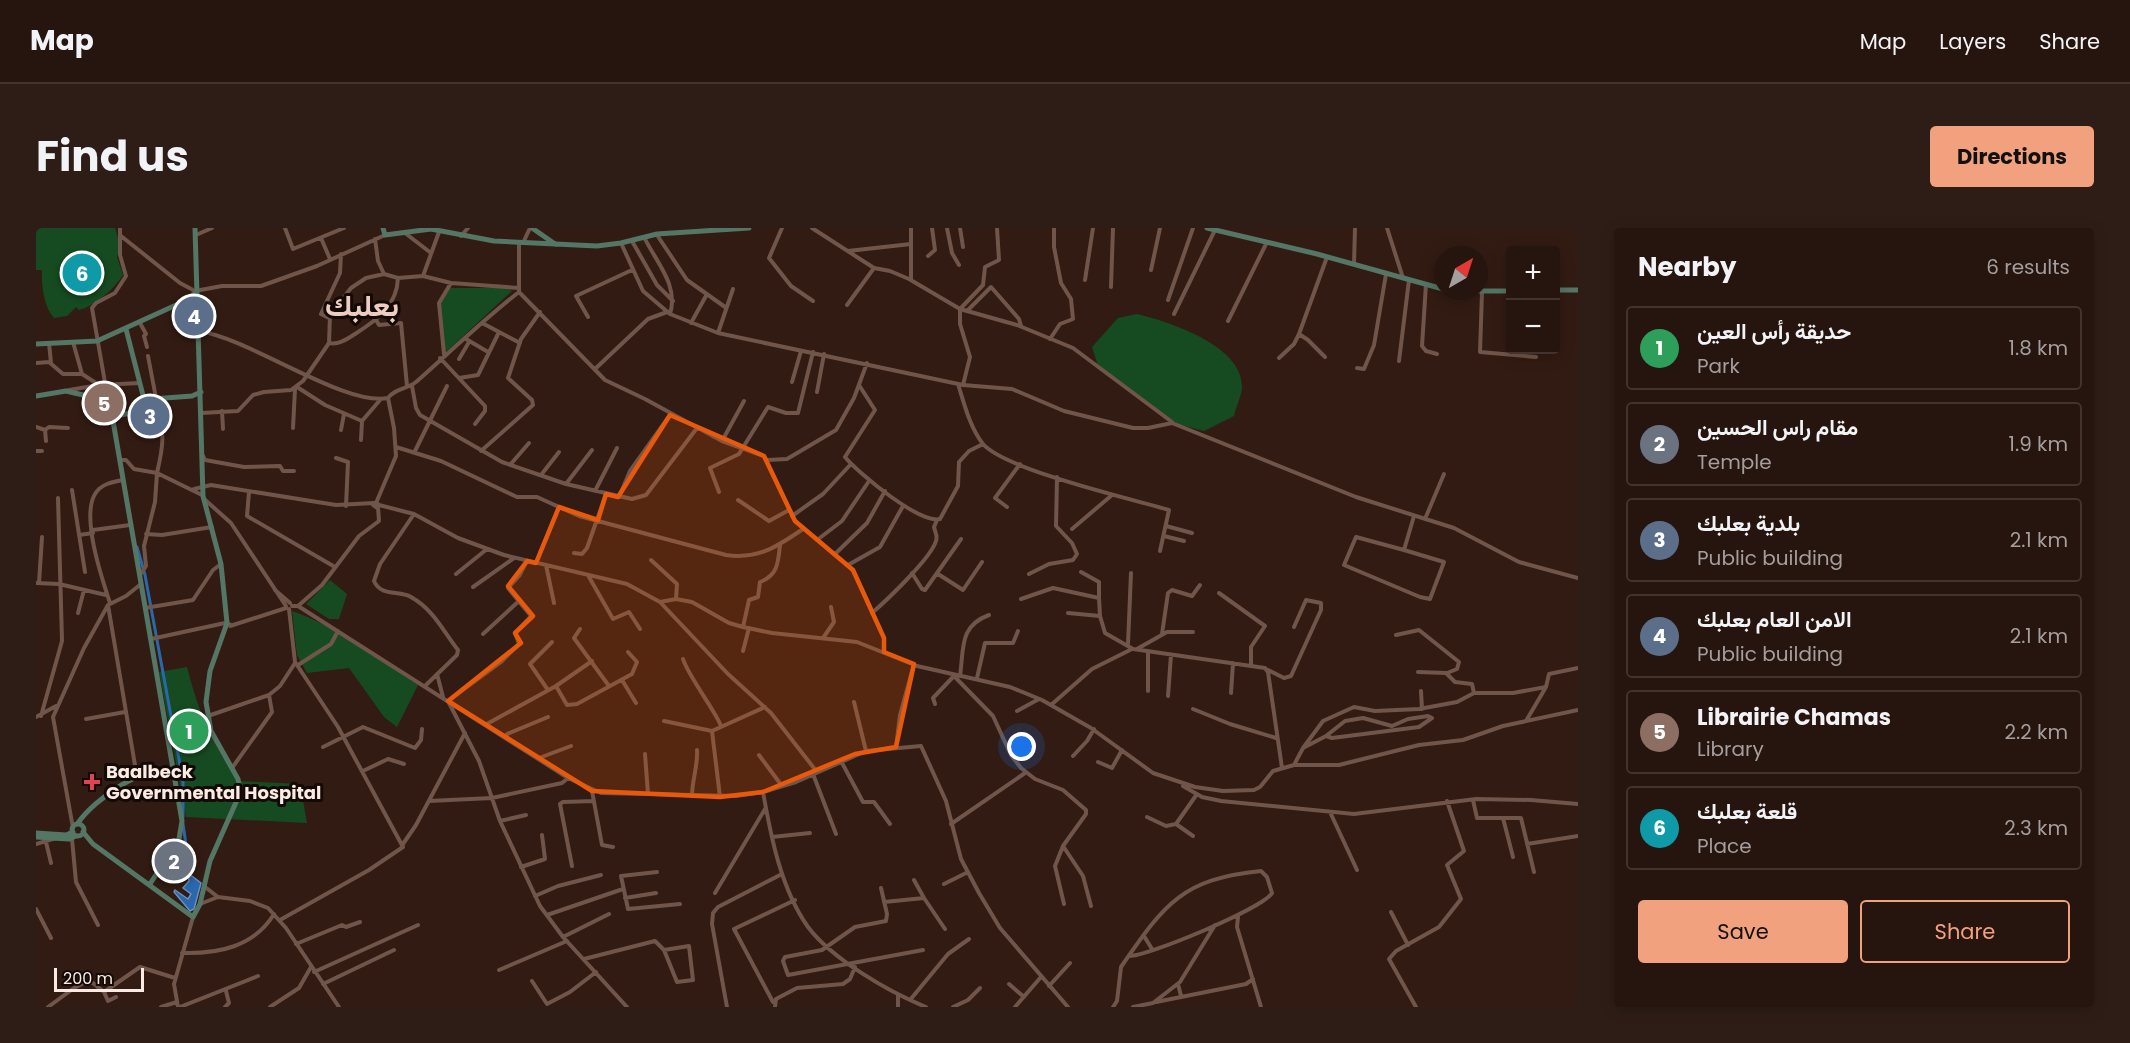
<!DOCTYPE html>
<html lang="en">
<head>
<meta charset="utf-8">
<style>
  body { margin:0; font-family:Poppins,Vazirmatn,sans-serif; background:#2e1d17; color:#f1f3f6 }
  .controls { position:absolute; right:18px; top:18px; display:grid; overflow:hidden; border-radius:6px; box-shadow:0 3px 15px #0003 }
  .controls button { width:54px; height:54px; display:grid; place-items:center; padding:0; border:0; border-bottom:2px solid #42332e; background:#26140e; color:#f1f3f6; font:30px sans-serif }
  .compass { position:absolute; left:1398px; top:18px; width:54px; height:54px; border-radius:50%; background:#26140e; box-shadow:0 3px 15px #0003; rotate:39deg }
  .scale { position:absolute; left:18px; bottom:15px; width:90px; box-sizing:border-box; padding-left:6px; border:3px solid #fcebe4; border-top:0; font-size:16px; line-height:21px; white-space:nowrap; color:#fcebe4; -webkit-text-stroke:4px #130905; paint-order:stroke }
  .you { position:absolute; left:986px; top:519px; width:21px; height:21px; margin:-15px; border:4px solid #fff; border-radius:50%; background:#1a73e8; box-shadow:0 0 0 9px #1a73e833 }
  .badge { display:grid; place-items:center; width:39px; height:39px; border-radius:50%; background:#f1a17d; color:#fff; font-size:20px; font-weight:700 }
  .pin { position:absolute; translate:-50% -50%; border:3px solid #fff; box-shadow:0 2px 6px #0006 }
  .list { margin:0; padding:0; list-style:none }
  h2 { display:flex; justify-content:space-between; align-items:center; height:78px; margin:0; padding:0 24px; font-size:26px }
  h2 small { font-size:20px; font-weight:400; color:#a49e9e }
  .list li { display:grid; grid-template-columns:39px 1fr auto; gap:18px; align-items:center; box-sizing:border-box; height:84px; margin:0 12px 12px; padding:0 12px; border:2px solid #42332e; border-radius:6px }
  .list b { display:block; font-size:22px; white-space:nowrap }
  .list p { margin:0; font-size:20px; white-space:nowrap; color:#a49e9e }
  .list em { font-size:20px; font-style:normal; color:#a49e9e }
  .actions { display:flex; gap:12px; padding:18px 24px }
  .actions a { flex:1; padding:14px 0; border:2px solid #f1a17d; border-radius:6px; text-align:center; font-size:21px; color:#f1a17d }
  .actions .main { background:#f1a17d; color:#111 }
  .map { position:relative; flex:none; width:1542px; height:779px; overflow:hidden; border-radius:6px }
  header { display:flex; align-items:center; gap:36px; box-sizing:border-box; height:84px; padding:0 30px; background:#26140e; border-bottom:2px solid #42332e }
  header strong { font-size:28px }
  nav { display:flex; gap:33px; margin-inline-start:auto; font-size:21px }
  .intro { display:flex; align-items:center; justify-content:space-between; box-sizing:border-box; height:144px; padding:0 36px }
  h1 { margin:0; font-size:42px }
  .button { padding:15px 27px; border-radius:6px; background:#f1a17d; color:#111; font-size:21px; font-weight:700 }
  main { display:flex; gap:36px; padding:0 36px }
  aside { flex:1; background:#26140e; border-radius:6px; box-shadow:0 3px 15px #0003 }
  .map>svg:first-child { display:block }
  .green { fill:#164b21 }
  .water { fill:#2b67ac; stroke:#6a8fbd; stroke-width:1.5 }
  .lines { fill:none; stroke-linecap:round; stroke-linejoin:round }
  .canal { stroke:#2b67ac; stroke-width:3 }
  .street { stroke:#70554a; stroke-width:4 }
  .secondary { stroke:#547665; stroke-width:5 }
  .marked { fill:#e8590c; fill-opacity:0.2; stroke:#e8590c; stroke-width:4.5; stroke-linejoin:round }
  .health-dot { fill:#e0444e; stroke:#130905; stroke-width:2 }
  .labels { text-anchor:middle; stroke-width:6; stroke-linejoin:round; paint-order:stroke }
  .poi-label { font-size:18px; font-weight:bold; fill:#fcebe4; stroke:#130905; text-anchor:start }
  .town-label { font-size:30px; font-weight:bold; fill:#edcdc0; stroke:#130905 }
</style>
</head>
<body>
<header>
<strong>Map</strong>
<nav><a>Map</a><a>Layers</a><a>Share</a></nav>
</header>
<div class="intro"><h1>Find us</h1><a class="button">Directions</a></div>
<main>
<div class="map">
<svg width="1542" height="779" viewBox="0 0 1542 779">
  <rect width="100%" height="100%" fill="#321b12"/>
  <path class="green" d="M 0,0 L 79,0 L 84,17 L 81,29 L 87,47 C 78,61 59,78 43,82 L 40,79 L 31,88 L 18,90 C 8,79 5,57 6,42 L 0,42 Z
    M 414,60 L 470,60 L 476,63 L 410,124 L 407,121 L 403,77 Z
    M 1101,86 C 1134,94 1208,118 1206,160 C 1205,169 1200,179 1198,188 L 1168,203 L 1141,196 L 1062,138 L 1056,119 L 1082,90 Z
    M 294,352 L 311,366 L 303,391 L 293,391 L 270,376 Z
    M 256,383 C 301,398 342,431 382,457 L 361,499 L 348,489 L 313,440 L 271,445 L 261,427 Z
    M 151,439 C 164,488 174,512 203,553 L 264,556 L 271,595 L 150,589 L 123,444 Z"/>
  <path class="water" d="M 152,645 L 165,655 L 158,681 L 154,683 L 138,664 L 139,662 L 152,671 L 155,666 L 147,660 L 153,653 Z"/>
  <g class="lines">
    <path class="canal" d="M 101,319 L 109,347 L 147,553 L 147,589
      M 147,596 L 154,645"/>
    <path class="street" d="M 249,0 L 257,21 L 308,0
      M 746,0 L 733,30 L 755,58 L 777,73
      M 875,0 L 875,52
      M 911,0 L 916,25 L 923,37
      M 924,0 L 927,19
      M 961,0 L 963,32 L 949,39 L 947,57 L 924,81 L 981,97 L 1037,120 L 1136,194
      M 1351,0 L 1367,50
      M 369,5 L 395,25
      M 160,7 L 176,0
      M 621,7 L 651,52 L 689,79
      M 85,8 L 144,55 L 159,63 L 186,58 L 225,58 L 281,38 L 349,7
      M 425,8 L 432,0
      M 608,9 C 620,34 643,57 634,86
      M 285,10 L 294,31
      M 339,11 L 342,33 L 348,46
      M 596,13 L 621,57 L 637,73
      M 487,15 L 494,0
      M 585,15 L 607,63 L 634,86 L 682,105 L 927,157 L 934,129 L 924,96 L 924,81 L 873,51 L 854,43 L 838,40 L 776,0
      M 812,23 L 875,16
      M 892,28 L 899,22 L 896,0
      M 1318,36 L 1319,0
      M 1115,42 L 1124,0
      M 387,48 L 403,4
      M 1049,52 L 1057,0
      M 1390,56 L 1386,118 L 1390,123 L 1401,126
      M 1075,59 L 1077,0
      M 483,64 L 569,152 L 609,171 L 686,213 L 728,228 L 759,293 L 817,342 L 848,410 L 848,424
      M 1446,64 L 1444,124 L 1500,129
      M 1132,72 L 1157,0
      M 811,77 L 838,40
      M 931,83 L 955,59 L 983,91 L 985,98
      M 1138,86 L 1179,2
      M 552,89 L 540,68 L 596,42
      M 293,90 L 285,86 L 304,45 L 305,26
      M 340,92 L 343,97 L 365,95 L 371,158
      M 1192,93 L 1231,14
      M 104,95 L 110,106 L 108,108 L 111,119
      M 655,95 L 671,66
      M 448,96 L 484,115
      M 163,103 C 215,111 309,179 352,170 C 359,160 372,161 380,154 C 414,124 448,91 483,64 L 483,16
      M 682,105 L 697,61
      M 1263,106 L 1272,112 L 1289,129
      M 430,111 L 452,124
      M 1014,111 L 1024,96 L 1037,91 L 1035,71 L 1025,55 L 1018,19 L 1018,0
      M 37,114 L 46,146
      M 13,115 L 15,135
      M 293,115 C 303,117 311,111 319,106 C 341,92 361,78 362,50
      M 408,126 L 403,75 L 415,55
      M 112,128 L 120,170
      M 404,130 L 449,178 L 449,183 L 439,196
      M 1243,130 L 1258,116 L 1263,106 L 1291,29
      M 423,131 L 433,114
      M 1363,133 L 1373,52
      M 0,135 L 13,134 L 27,146 L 46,146 L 63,157
      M 1321,140 L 1328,141 L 1338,117 L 1350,46
      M 559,141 L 612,91 L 631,84
      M 423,150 L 442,147 L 463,104
      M 756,154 L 765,123
      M 922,156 C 928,175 934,200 947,216 C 970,242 1095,271 1133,282 L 1124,323
      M 823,157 L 839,182 L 809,229 C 823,246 884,296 904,291 L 922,258 L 923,234 L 933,223 L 947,216
      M 927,157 L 976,161 L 1028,183 L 1097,200 L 1112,200 L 1136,195 L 1320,269 L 1418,300 L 1483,334 L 1542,350
      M 376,158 L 380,180 L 384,187 L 466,234 L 530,256 L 596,271 L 610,267 L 661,200
      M 261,159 L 289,177 L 326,193
      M 33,162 L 63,157 L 104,155
      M 781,164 L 788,126
      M 71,166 L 56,80 L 60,75 L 79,65 L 90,48 L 84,27 L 84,0
      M 186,183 L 187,201
      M 165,185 L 202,183 L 217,167 L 228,164 L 255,162 L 267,153 L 293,115 L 294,87 L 315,60 L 330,50 L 348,46 L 362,50 L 387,48 L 415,55 L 483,60
      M 0,199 L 9,202 L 10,213
      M 257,200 L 259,161
      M 9,202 L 13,199 L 32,200
      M 305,202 L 308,186
      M 325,212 L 326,193 L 344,172
      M 686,213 L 708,173
      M 360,219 L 405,233 L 481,269 L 501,269 L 543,288 L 690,327 C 722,332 742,318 767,301
      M 0,223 L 6,223
      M 379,223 L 411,158
      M 445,223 L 497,177 L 496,172 L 472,150 L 485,111 L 504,84
      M 167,228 L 169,232 L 208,239 L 244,238 L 247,243 L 258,243
      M 300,230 L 312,234 L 310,278
      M 84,232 L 90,232 L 98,241 L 121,245 C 128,215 130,203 116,174
      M 731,232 L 751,231 L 800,202 L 818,170 L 831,135
      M 474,237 L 493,215
      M 505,247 L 523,224
      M 530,256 L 556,222
      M 158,261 L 175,257 L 300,277 L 338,275
      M 36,262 L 49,344
      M 559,263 L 581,220
      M 213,264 L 211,288 L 299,339
      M 683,264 L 674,240 L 703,226 L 732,179 L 750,185 L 762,185 L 777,124
      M 583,269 L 594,243 L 634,187
      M 167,270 L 195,295 L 250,378
      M 702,272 L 733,293 L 753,282
      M 339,275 L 342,276 L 341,280 L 337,277 Z
      M 340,275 L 360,228 L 358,200 L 352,170
      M 343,277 L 378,286 L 422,310 L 468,327 L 591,356 L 624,374 L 640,371 L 656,374 L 693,395 L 707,399 L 736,405 L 821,414 L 881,438 L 974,459 L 1006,472 L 1055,500 L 1117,545 L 1159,559 L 1187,563 L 1218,562 L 1224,559 L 1237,543 L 1258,537 L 1303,537 L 1383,517 L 1427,512 L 1467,498 L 1542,482
      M 971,279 L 959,270 L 984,236
      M 378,286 L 344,336 L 338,353 C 345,369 363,362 375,369 C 398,382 407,403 422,422 L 421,427 L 390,457
      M 756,288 L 787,266 L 815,236
      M 1389,291 L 1408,246
      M 1130,298 L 1156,305
      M 1036,301 L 1076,267
      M 57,302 L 94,297
      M 110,306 L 126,307 L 176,299
      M 43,307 L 57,305
      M 1128,308 L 1148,313
      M 781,312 L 806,293 L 833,253
      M 1368,322 L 1320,309 L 1308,337 L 1384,369 L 1394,371 L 1408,334 L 1368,322 L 1378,288
      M 538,325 L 546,326 L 551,320 L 570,266
      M 799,326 L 831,295 L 849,263
      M 615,332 L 641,356 L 640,371
      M 491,333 L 483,348 L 472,360 L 495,388 L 479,405 L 483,416 L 465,434 L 412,473 L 443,533 L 464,593 L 504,678 L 527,709 L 591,779
      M 500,335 L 523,279
      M 510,337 L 518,375
      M 812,337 L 844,319 L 867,278
      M 1045,344 L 1063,354 L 1063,370
      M 876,345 L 886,361 L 889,362 L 925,311
      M 420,346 L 451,321
      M 902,346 L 927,362 L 946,334
      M 993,346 L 1013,336 L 1037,332 L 1041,326 L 1036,315 L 1020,298 L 1021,249
      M 104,347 L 110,338 L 108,318 L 119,274 L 121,245 L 166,267
      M 553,349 L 577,391 L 593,384 L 604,401
      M 0,355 L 23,356 L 70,367
      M 3,355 L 6,309
      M 437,359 L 478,330
      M 239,362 L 254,375
      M 1183,365 L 1229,398 L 1215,419 L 1215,436
      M 985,371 L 1017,360 L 1063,370 L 1064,388 L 1069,405 L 1097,421 L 1229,440 L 1232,444 L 1246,540
      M 624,374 L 692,446 L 735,485 L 781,544
      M 74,375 C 66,351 45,289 59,266 C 65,256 76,254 87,252
      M 72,377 L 101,549
      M 256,378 L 262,378 L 532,550 L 565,565 L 700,568 L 727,564 L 760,554 L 830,523 L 885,518 L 910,573 L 925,631 L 943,665 L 964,700 L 1032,779
      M 262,378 L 286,357 L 323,308 L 343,293 L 342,279
      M 109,380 L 157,372 L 177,342 L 185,336
      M 42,385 L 48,362
      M 836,385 C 851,372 895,330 900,313 C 902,308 899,304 898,299 L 901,292
      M 1032,385 L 1064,388
      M 194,398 L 250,380
      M 707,399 L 713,372 L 722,369 L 724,354 C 742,347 742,335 744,317
      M 544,401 L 538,410 L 573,458
      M 447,406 L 483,373
      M 1126,406 L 1132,365 L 1136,362 L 1156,368 L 1164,357
      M 1360,407 L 1383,402 L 1423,434 L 1421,441 L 1411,445
      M 787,410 L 798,394 L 795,379
      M 115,411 L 189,395 L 195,397
      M 1092,416 L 1095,345
      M 1101,421 L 1131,404 L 1157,404
      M 707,423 L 713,400
      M 647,431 C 652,448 685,491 685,499
      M 262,437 L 295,416 L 302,403
      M 1232,442 L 1248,450 L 1255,448 L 1285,382 L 1285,375 L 1270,372 L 1258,399
      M 1382,444 L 1410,445 L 1419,454 L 1436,456 L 1438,465
      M 401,446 L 407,469
      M 917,447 L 957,488 L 975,527 L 985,540 L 999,551 L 1027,562 L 1050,582 L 1050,586 L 1027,618 L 1047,648 L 1055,678
      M 924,448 C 928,420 923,398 953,387
      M 941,450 L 949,415 L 977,415 L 982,403
      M 586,452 L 600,475
      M 520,458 L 531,477 L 541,476 L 596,446 L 601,434 L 592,424
      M 512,462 L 494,436 L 516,414
      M 1112,463 L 1112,423
      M 1385,463 L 1386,481
      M 1195,465 L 1197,435
      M 1132,468 L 1135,427
      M 818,474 L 830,523
      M 899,476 L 897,470 L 917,449
      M 1015,477 L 1056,441 L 1096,421
      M 1157,481 L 1194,496 L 1240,510
      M 981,483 L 1003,471
      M 5,488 L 26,413 L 22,270
      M 172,488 L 233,467 L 244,458 L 259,435
      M 0,489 L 20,478
      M 50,491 L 89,484
      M 628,493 L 676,503 L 729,479
      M 1490,493 L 1510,459 L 1513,446 L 1542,440
      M 449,497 L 520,458 L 556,433
      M 676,503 L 684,569
      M 470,510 L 471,506 L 512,489
      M 132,512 L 175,503
      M 287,519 L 327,499 L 379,520 L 385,512 L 386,501
      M 860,519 L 864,487 L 878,436
      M 1267,520 L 1287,493 L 1318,479 L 1339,483 L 1383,481 L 1421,474 L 1438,465 L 1477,465 L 1510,459
      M 609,526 L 612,566
      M 723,527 L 746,558
      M 1037,528 L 1051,513 L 1058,501
      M 503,530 L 535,518
      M 805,533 L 827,574 L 838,574 L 854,596
      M 1062,534 L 1076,540 L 1086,522
      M 1258,537 L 1267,520 L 1290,508 L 1309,493 L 1327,490 L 1356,498 L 1372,491 L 1392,488 L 1396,490 L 1383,499 L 1296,510 L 1290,508
      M 196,540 L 236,484 L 233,467
      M 327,543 L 352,531 L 368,536
      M 777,546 L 800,606
      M 1147,558 L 1166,569 L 1185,573 L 1318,586 L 1440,571 L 1495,572 L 1542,576
      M 556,563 L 566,617 L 577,619
      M 727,564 C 735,609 745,661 772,699 C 796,731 853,764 890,779
      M 656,568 C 656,552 662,538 661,522
      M 1437,572 L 1441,590 L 1485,590 L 1498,644
      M 393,573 L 456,570 L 526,555 L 532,550
      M 1294,584 L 1321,642
      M 1111,589 L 1130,598 L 1140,596
      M 1467,590 L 1477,629
      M 464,593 L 490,587
      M 915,596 L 989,545
      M 37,600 L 17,489 L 48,420 L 72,377 L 90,368 L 105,356
      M 1157,608 L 1140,596 L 1161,566
      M 736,609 L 774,605
      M 36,611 L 40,654 L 62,697
      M 10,614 L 15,635
      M 0,616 L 20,610
      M 367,616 L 380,597 L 429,505
      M 1491,616 L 1542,608
      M 1027,618 L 1019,638 L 1028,676
      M 536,638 L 524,576 L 527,574 L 558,573
      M 485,639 L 509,631 L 506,607
      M 621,644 L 585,648 L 592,681 L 644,676
      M 878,652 L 888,670
      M 908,656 L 932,644
      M 169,659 L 182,669
      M 845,660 L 851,686 L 850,693 L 819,699 L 786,722 L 749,729 L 747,733 L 752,747 L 887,722
      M 679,665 L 729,581
      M 499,668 L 522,658 L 565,647
      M 589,670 L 620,665
      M 848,674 L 888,670 L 909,701
      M 164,676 L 182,669 L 214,673 L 232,680 L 250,700 L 303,779
      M 0,681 L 15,710
      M 1355,684 L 1372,717
      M 511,687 L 587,661
      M 1202,689 L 1201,699 L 1225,779
      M 244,692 L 333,642 L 367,619 L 302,499 L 259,434 L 253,381
      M 1108,708 L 1116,721
      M 527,709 L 573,686
      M 260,716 L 306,697 L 310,699 L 324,694
      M 146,725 C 182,726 218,719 238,686
      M 548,731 L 619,713 L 628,722 L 641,754 L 657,752 L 653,718 L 628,722
      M 463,742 L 531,713
      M 278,744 L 382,697
      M 496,753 L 511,776 L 534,764 L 560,744
      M 287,756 L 358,722
      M 973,756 L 988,769
      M 1142,756 L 1145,768
      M 1013,758 L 1034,735
      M 68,764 L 72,773 L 80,769
      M 862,766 L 862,779
      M 874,772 L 912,726 L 933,711
      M 737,774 L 698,701 L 759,672
      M 1120,774 L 1210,756 L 1217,751
      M 12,779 L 38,760 L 48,755 L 57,755 L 68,764 L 104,739 L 139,750
      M 125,779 L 141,774
      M 142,779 L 138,756 L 157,689
      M 144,779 L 222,748
      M 189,779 L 193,775 L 190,763
      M 234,779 L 263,760 L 275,739
      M 691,779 L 676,696 L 677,685 L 682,679 L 746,646
      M 739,779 L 740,771 L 761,760 L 807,756 L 814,751 L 819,739
      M 917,779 L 932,772 L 944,760
      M 979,779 L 1005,749
      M 1077,779 L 1081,773 L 1085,739 C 1128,677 1145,651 1225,643 L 1231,649 L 1236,665 C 1228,680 1110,729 1093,728
      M 1097,779 L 1117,775 L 1144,754 L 1179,697
      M 1380,779 L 1353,731 L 1360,723 L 1403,699 L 1425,671 L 1411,637 L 1428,623 L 1411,573"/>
    <path class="secondary" d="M 347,0 L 349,7 L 395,1 L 458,13 L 561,18 L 585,15 L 621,6 L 713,0
      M 496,0 L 519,16
      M 1171,0 L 1281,26 L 1407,61
      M 1520,62 L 1542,62
      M 1423,63 L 1474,63
      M 161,64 L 149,72 L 153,76 L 162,78
      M 90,101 L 110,179
      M 0,116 L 61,113 L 149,73
      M 0,168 L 30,163 L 47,167 L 71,166 L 75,185 L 80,188 L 104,183 L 119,171
      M 116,171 L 156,168 L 165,164
      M 76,187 L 146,593 L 143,611 L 114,656
      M 42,595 C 57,573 112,531 139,547
      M36 602a6 6 0 1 1 12 0a6 6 0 1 1-12 0Z
      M 47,604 L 57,616 L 157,689 L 164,676 L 174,633 L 201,572 L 204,560 L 202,551 L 175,503 L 170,474 L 174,443 L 191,395 L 185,336 L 167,268 L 159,0
      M 0,605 L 30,607 L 37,604
      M 0,609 L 33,611 L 40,608"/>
  </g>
  <path class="marked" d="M 634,187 L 728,228 L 759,293 L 817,342 L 848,410 L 848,424 L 878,436 L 860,519 L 819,526 L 727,564 L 684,569 L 556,563 L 412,473 L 485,415 L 479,405 L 497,388 L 472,358 L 491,333 L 500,335 L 523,279 L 562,292 L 570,266 L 582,269 Z"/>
  <path class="health-dot" d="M53 545h6v6h6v6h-6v6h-6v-6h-6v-6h6z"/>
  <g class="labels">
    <g class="poi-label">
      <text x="70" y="550">Baalbeck<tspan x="70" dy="21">Governmental Hospital</tspan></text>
    </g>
    <g class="town-label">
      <text x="326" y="88">بعلبك</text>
    </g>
  </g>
</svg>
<div class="controls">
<button>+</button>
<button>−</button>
</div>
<svg class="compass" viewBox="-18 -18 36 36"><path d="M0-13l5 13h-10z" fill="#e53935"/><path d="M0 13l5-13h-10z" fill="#a49e9e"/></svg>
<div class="scale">200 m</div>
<div class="you"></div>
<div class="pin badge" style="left:153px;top:503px;background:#2e9e5b">1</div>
<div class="pin badge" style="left:138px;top:633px;background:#6b7280">2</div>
<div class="pin badge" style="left:114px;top:188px;background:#5c6f8a">3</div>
<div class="pin badge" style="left:158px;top:88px;background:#5c6f8a">4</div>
<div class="pin badge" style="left:68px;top:175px;background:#8d6e63">5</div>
<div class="pin badge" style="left:46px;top:45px;background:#0f9aa8">6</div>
</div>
<aside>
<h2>Nearby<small>6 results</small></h2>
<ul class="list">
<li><span class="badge" style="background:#2e9e5b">1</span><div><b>حديقة رأس العين</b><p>Park</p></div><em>1.8 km</em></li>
<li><span class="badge" style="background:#6b7280">2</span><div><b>مقام راس الحسين</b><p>Temple</p></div><em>1.9 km</em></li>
<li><span class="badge" style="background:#5c6f8a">3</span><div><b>بلدية بعلبك</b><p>Public building</p></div><em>2.1 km</em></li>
<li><span class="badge" style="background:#5c6f8a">4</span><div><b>الامن العام بعلبك</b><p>Public building</p></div><em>2.1 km</em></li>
<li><span class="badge" style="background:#8d6e63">5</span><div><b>Librairie Chamas</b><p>Library</p></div><em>2.2 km</em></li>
<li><span class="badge" style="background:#0f9aa8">6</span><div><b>قلعة بعلبك</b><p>Place</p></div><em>2.3 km</em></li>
</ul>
<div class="actions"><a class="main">Save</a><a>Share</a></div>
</aside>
</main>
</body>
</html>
